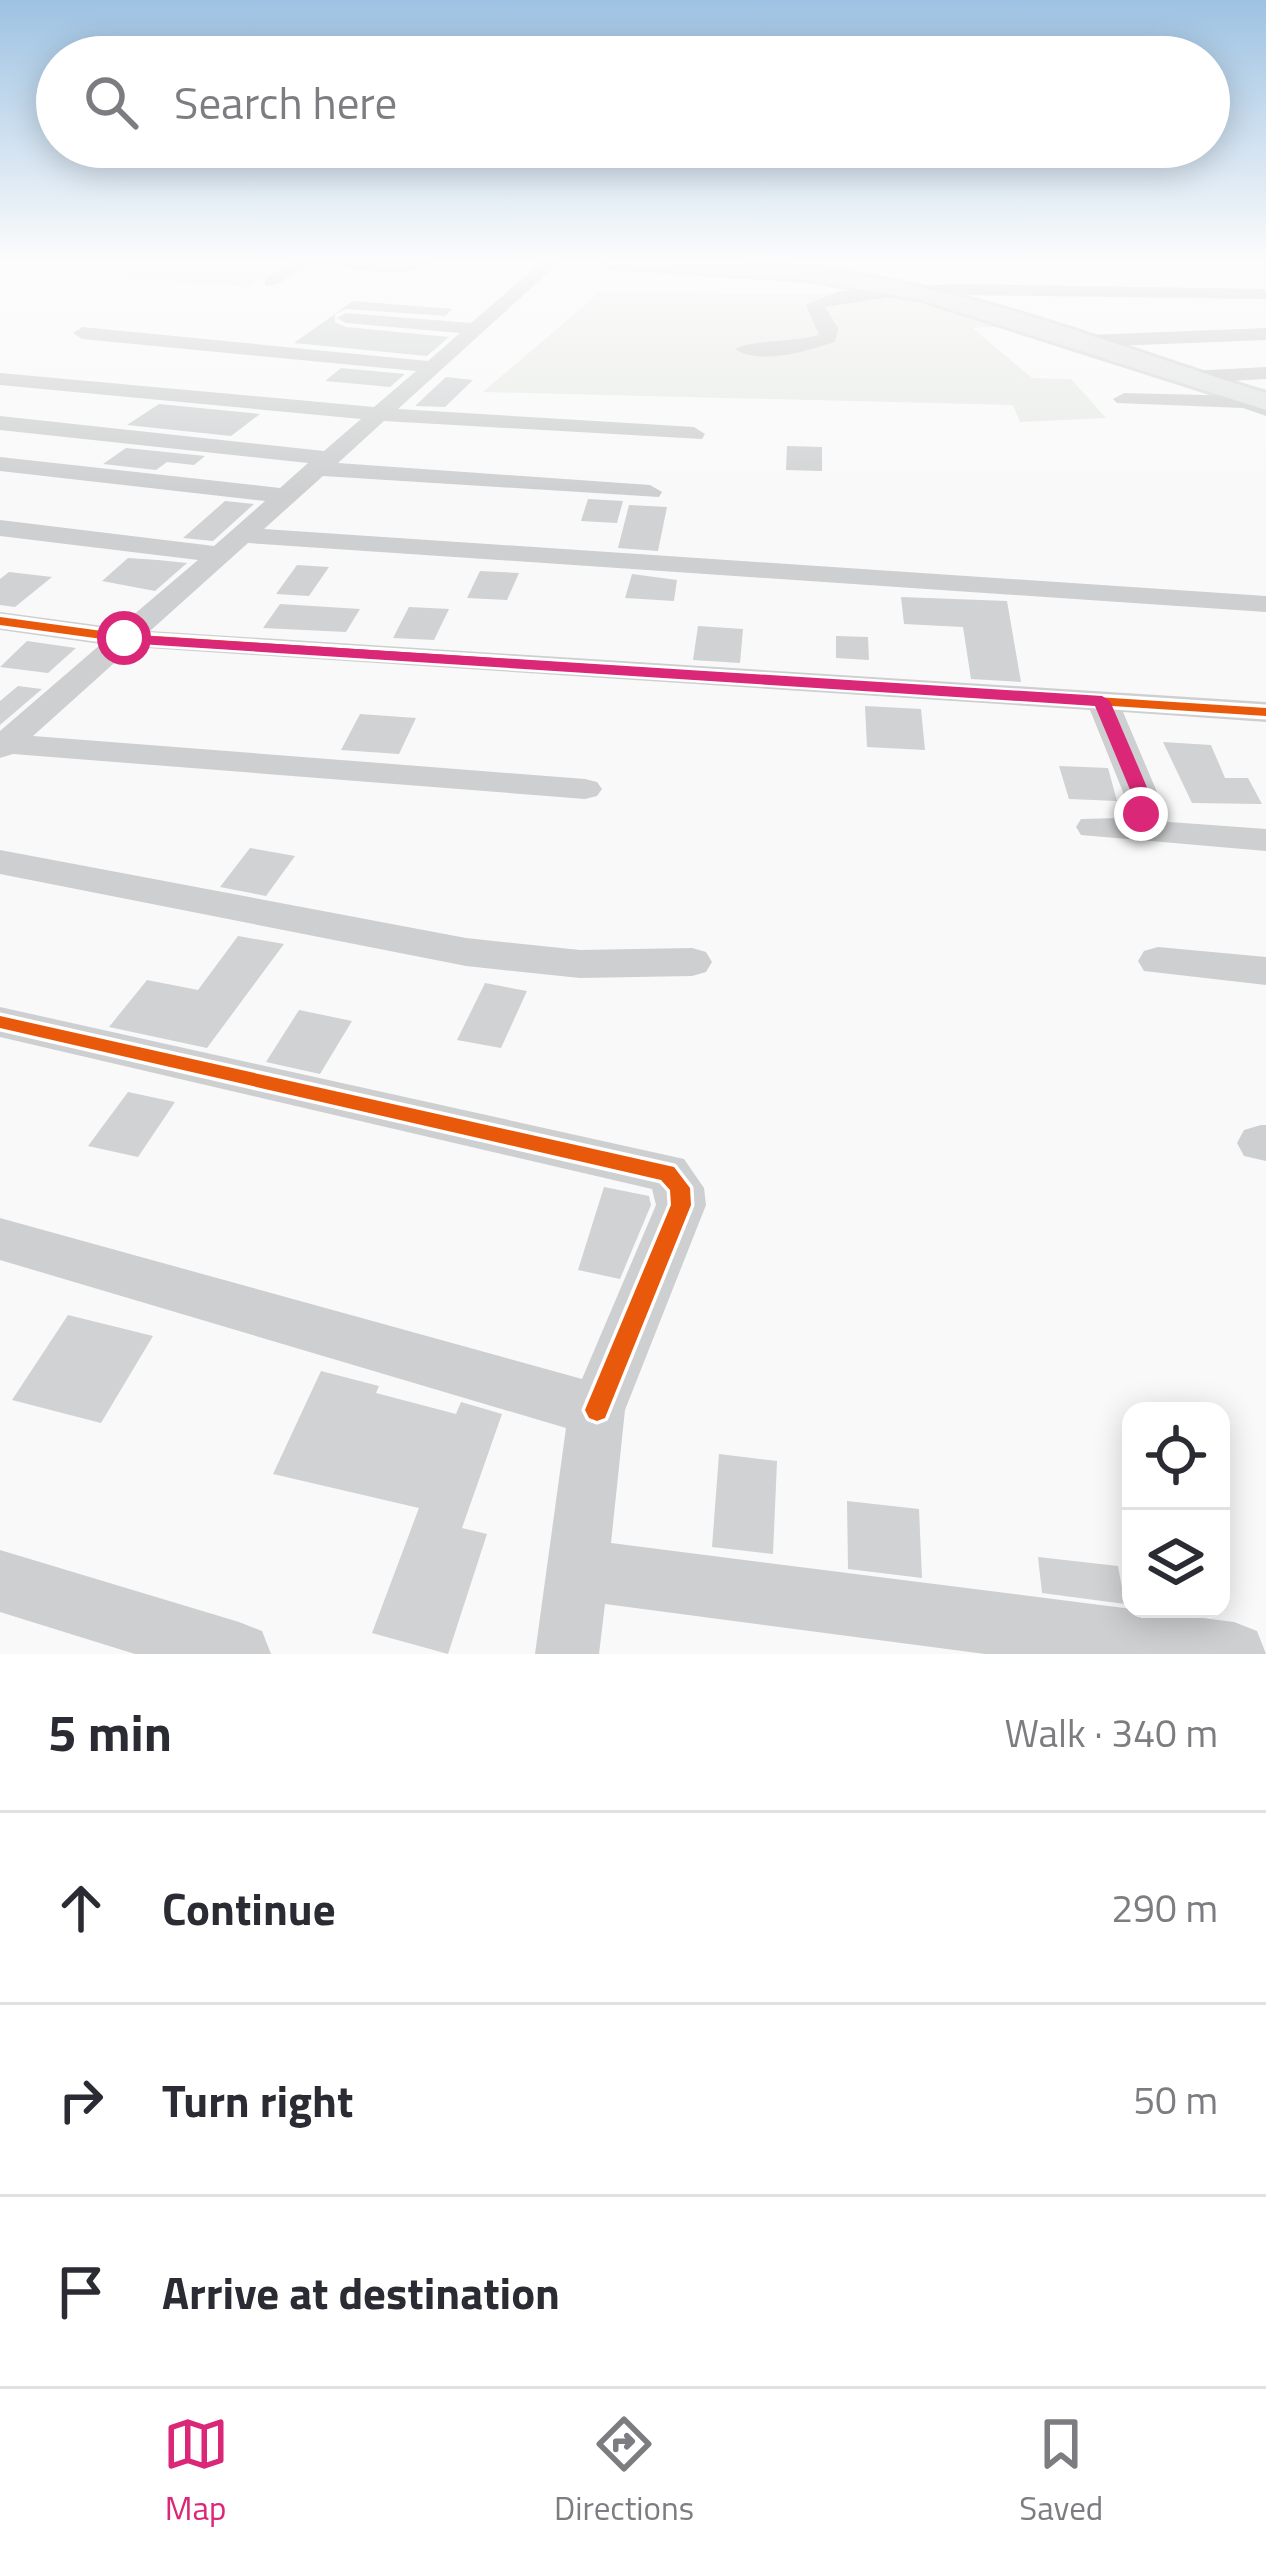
<!DOCTYPE html>
<html lang="en">
<head>
<meta charset="utf-8">
<style>
  body { margin:0; font-family:"Titillium Web",sans-serif; background:#f7f7f7; color:#2b2b33 }
  .controls { position:absolute; right:36px; bottom:36px; display:grid; overflow:hidden; border-radius:24px; box-shadow:0 6px 30px #0003 }
  .controls button { width:108px; height:108px; display:grid; place-items:center; padding:0; border:0; border-bottom:3px solid #e1e1e2; background:#fff; color:#2b2b33; font:60px sans-serif }
  .stop { position:absolute; width:36px; height:36px; margin:-27px; border:9px solid #db2777; border-radius:50%; background:#fff }
  .stop.end { background:#db2777; border-color:#fff; box-shadow:0 3px 12px #0008 }
  .list { margin:0; padding:0; list-style:none }
  h2 { display:flex; justify-content:space-between; align-items:center; height:156px; margin:0; padding:0 48px; font-size:51px }
  h2 small { font-size:39px; font-weight:400; color:#7c7c81 }
  .list li { display:grid; grid-template-columns:78px 1fr auto; gap:36px; align-items:center; box-sizing:border-box; height:192px; padding:0 48px; border-top:3px solid #e1e1e2 }
  .list b { display:block; font-size:45px; white-space:nowrap }
  .list em { font-size:39px; font-style:normal; color:#7c7c81 }
  .icon { flex:none; width:66px; height:66px; fill:none; stroke:currentColor; stroke-width:2; stroke-linecap:round; stroke-linejoin:round }
  .map { position:relative; flex:none; width:1266px; height:1654px; overflow:hidden }
  .search { position:absolute; background:#fff; box-shadow:0 6px 30px #0003; left:36px; right:36px; top:36px; height:132px; display:flex; align-items:center; gap:30px; box-sizing:border-box; padding:0 42px; border-radius:66px; color:#7c7c81; font-size:45px }
  .sheet { height:732px; background:#fff }
  nav { display:flex; justify-content:space-around; align-items:center; box-sizing:border-box; height:168px; border-top:3px solid #e1e1e2; background:#fff; font-size:33px; color:#7c7c81 }
  nav a { display:grid; justify-items:center; gap:6px }
  nav .on { color:#db2777 }
  .map>svg:first-child { display:block }
  .green { fill:#e8ebe6 }
  .building { fill:#d0d2d3 }
  .lines { fill:none; stroke-linecap:round; stroke-linejoin:round }
  .major-casing { stroke:#d5d6d7; stroke-width:6 }
  .minor { fill:#cecfd0; fill-rule:evenodd }
  .major { fill:#e1e2e2; fill-rule:evenodd }
  .cycleway-casing { stroke:#fff; stroke-width:7 }
  .cycleway { fill:#e8590c; fill-rule:evenodd }
  .route { fill:#db2777 }
</style>
</head>
<body>
<div class="map">
<svg width="1266" height="1654" viewBox="0 0 1266 1654">
  <rect width="100%" height="100%" fill="#f9f9f9"/>
  <path class="green" d="M 107,261 L 290,261 L 248,287 L 86,274 Z
    M 698,261 L 1266,261 L 1266,277 L 863,272 Z
    M 600,292 L 902,294 L 1022,325 L 973,328 L 1032,378 L 1071,379 L 1106,418 L 1020,422 L 1013,405 L 483,392 Z"/>
  <path class="building" d="M 353,301 L 453,309 L 445,316 L 346,309 L 335,314 L 335,322 L 346,327 L 449,337 L 427,356 L 294,343 Z
    M 341,368 L 405,374 L 390,387 L 325,381 Z
    M 446,377 L 473,380 L 445,407 L 415,406 Z
    M 159,404 L 260,414 L 231,436 L 127,425 Z
    M 787,446 L 822,447 L 822,471 L 786,470 Z
    M 126,448 L 205,456 L 194,465 L 167,462 L 156,470 L 103,464 Z
    M 588,499 L 623,501 L 617,523 L 581,521 Z
    M 225,501 L 254,504 L 213,541 L 183,538 Z
    M 629,505 L 667,507 L 658,551 L 618,548 Z
    M 128,558 L 158,560 L 187,563 L 155,591 L 102,581 Z
    M 297,565 L 329,567 L 309,596 L 276,594 Z
    M 480,571 L 519,573 L 507,600 L 467,598 Z
    M 9,572 L 52,577 L 15,607 L 0,605 L 0,579 Z
    M 632,574 L 677,580 L 674,601 L 625,598 Z
    M 901,597 L 1007,601 L 1021,682 L 971,679 L 963,627 L 904,624 Z
    M 280,604 L 360,609 L 346,632 L 263,628 Z
    M 409,607 L 449,609 L 434,640 L 393,638 Z
    M 698,626 L 743,629 L 740,663 L 693,660 Z
    M 836,636 L 868,637 L 869,660 L 836,658 Z
    M 27,641 L 76,648 L 48,673 L 0,667 Z
    M 18,686 L 42,689 L 0,725 L 0,701 Z
    M 865,706 L 921,709 L 925,750 L 867,747 Z
    M 360,714 L 416,718 L 399,754 L 341,750 Z
    M 1163,742 L 1211,745 L 1225,778 L 1248,778 L 1262,804 L 1192,803 Z
    M 1059,766 L 1108,768 L 1117,801 L 1069,799 Z
    M 250,848 L 295,856 L 266,896 L 220,887 Z
    M 238,936 L 284,944 L 207,1048 L 109,1027 L 147,980 L 198,990 Z
    M 485,983 L 527,991 L 501,1048 L 457,1040 Z
    M 299,1010 L 352,1021 L 320,1074 L 266,1062 Z
    M 128,1092 L 175,1102 L 138,1157 L 88,1146 Z
    M 604,1187 L 649,1196 L 651,1205 L 620,1279 L 578,1270 Z
    M 68,1315 L 153,1336 L 101,1423 L 12,1400 Z
    M 321,1371 L 379,1386 L 376,1393 L 456,1414 L 461,1402 L 502,1414 L 462,1528 L 487,1534 L 448,1654 L 372,1633 L 419,1508 L 273,1474 Z
    M 719,1454 L 777,1461 L 773,1554 L 712,1547 Z
    M 847,1501 L 919,1509 L 922,1578 L 848,1569 Z
    M 1038,1557 L 1118,1566 L 1125,1604 L 1042,1593 Z"/>
  <g class="lines">
    <defs>
      <path id="major" d="M 599,261 C 691,261 782,260 872,277 C 1007,301 1136,353 1266,393 L 1266,410 L 921,300 L 807,280 L 609,267 Z"/>
    </defs>
    <use href="#major" class="major-casing"/>
    <path class="minor" d="M 292,261 L 434,261 C 396,287 351,261 309,267 C 292,270 283,287 265,286 L 265,278 Z
      M 543,261 L 561,261 L 398,409 L 694,427 L 705,434 L 702,439 L 384,421 L 338,463 L 650,485 L 662,492 L 659,497 L 323,476 L 264,529 L 1266,596 L 1266,612 L 248,543 L 150,631 L 1266,702 L 1266,722 L 1123,712 L 1157,792 L 1156,821 L 1266,829 L 1266,851 L 1081,835 L 1076,827 L 1081,819 L 1120,818 L 1123,792 L 1090,710 L 132,647 L 33,736 L 585,779 L 597,782 L 602,789 L 597,796 L 585,799 L 13,754 L 0,758 L 0,731 L 101,644 L 0,630 L 0,612 L 118,628 L 198,560 L 0,536 L 0,520 L 214,546 L 265,501 L 0,471 L 0,457 L 280,488 L 308,463 L 0,430 L 0,416 L 324,451 L 361,419 L 0,385 L 0,373 L 374,407 L 416,371 L 82,339 L 73,333 L 82,327 L 428,361 L 460,333 L 346,323 L 337,318 L 346,313 L 471,323 Z
      M 954,284 L 1266,289 L 1266,299 L 954,295 L 889,297 L 825,307 L 838,328 L 835,342 C 806,351 761,366 735,349 C 750,340 795,342 819,335 L 806,305 L 840,291 Z
      M 1266,328 L 1266,340 L 1088,347 L 1078,341 L 1088,335 Z
      M 1266,367 L 1266,379 L 1190,383 L 1180,377 L 1190,371 Z
      M 1124,393 L 1246,396 L 1266,402 L 1266,416 L 1243,408 L 1117,403 L 1113,399 Z
      M 0,850 L 466,938 L 580,950 L 692,948 L 706,952 L 712,962 L 706,972 L 692,976 L 580,978 L 466,966 L 0,874 Z
      M 1158,947 L 1266,957 L 1266,985 L 1144,971 L 1138,961 L 1144,951 Z
      M 0,1007 L 684,1159 L 704,1188 L 706,1205 L 625,1410 L 611,1543 L 1234,1622 L 1257,1631 L 1266,1654 L 985,1654 L 605,1604 L 599,1654 L 535,1654 L 566,1428 L 0,1260 L 0,1218 L 582,1379 L 656,1205 L 652,1189 L 0,1037 Z
      M 1261,1125 L 1266,1125 L 1266,1161 L 1244,1156 L 1237,1143 L 1244,1130 Z
      M 0,1550 L 239,1622 L 262,1631 L 271,1654 L 135,1654 L 0,1612 Z"/>
    <use href="#major" class="major"/>
    <defs>
      <path id="cycleway" d="M 0,617 L 124,634 L 1266,708 L 1266,716 L 124,642 L 0,625 Z
        M 0,1016 L 674,1167 L 690,1188 L 691,1205 L 605,1418 L 597,1421 L 589,1418 L 585,1410 L 671,1205 L 670,1190 L 661,1180 L 0,1028 Z"/>
    </defs>
    <use href="#cycleway" class="cycleway-casing"/>
    <use href="#cycleway" class="cycleway"/>
  </g>
  <linearGradient id="sky" x2="0" y2="1"><stop stop-color="#9dc2e2"/><stop offset="0.53" stop-color="#fcfcfc"/><stop offset="1" stop-color="#fcfcfc" stop-opacity="0"/></linearGradient>
  <rect width="1266" height="493" fill="url(#sky)"/>
  <path class="route" d="M 118,634 L 1102,696 L 1110,701 L 1149,792 L 1150,814 L 1141,820 L 1131,814 L 1131,792 L 1095,706 L 124,643 L 116,638 Z"/>
</svg>
<div class="controls">
<button><svg class="icon" aria-label="locate" viewBox="0 0 24 24"><circle cx="12" cy="12" r="6"/><path d="M12 2v4M12 18v4M2 12h4M18 12h4"/></svg></button>
<button><svg class="icon" aria-label="layers" viewBox="0 0 24 24"><path d="M12 4l9 5-9 5-9-5zM3 14l9 5 9-5"/></svg></button>
</div>
<div class="stop" style="left:124px;top:638px"></div>
<div class="stop end" style="left:1141px;top:814px"></div>
<div class="search"><svg class="icon" aria-label="search" viewBox="0 0 24 24"><circle cx="10" cy="10" r="6"/><path d="M15 15l6 6"/></svg>Search here</div>
</div>
<section class="sheet">
<h2>5 min<small>Walk · 340 m</small></h2>
<ul class="list">
<li><svg class="icon" aria-label="ahead" viewBox="0 0 24 24"><path d="M12 20V5M6 11l6-6 6 6"/></svg><div><b>Continue</b></div><em>290 m</em></li>
<li><svg class="icon" aria-label="right" viewBox="0 0 24 24"><path d="M7 20v-9h11M14 6l5 5-5 5"/></svg><div><b>Turn right</b></div><em>50 m</em></li>
<li><svg class="icon" aria-label="arrive" viewBox="0 0 24 24"><path d="M6 21V4h12l-3 4 3 4H6"/></svg><div><b>Arrive at destination</b></div></li>
</ul>
</section>
<nav>
<a class="on"><svg class="icon" aria-label="map" viewBox="0 0 24 24"><path d="M3 6l6-2 6 2 6-2v14l-6 2-6-2-6 2zM9 4v14M15 6v14"/></svg>Map</a>
<a><svg class="icon" aria-label="directions" viewBox="0 0 24 24"><path d="M12 3l9 9-9 9-9-9zM9 14v-3h6M13 9l2 2-2 2"/></svg>Directions</a>
<a><svg class="icon" aria-label="saved" viewBox="0 0 24 24"><path d="M7 4h10v16l-5-4-5 4z"/></svg>Saved</a>
</nav>
</body>
</html>
